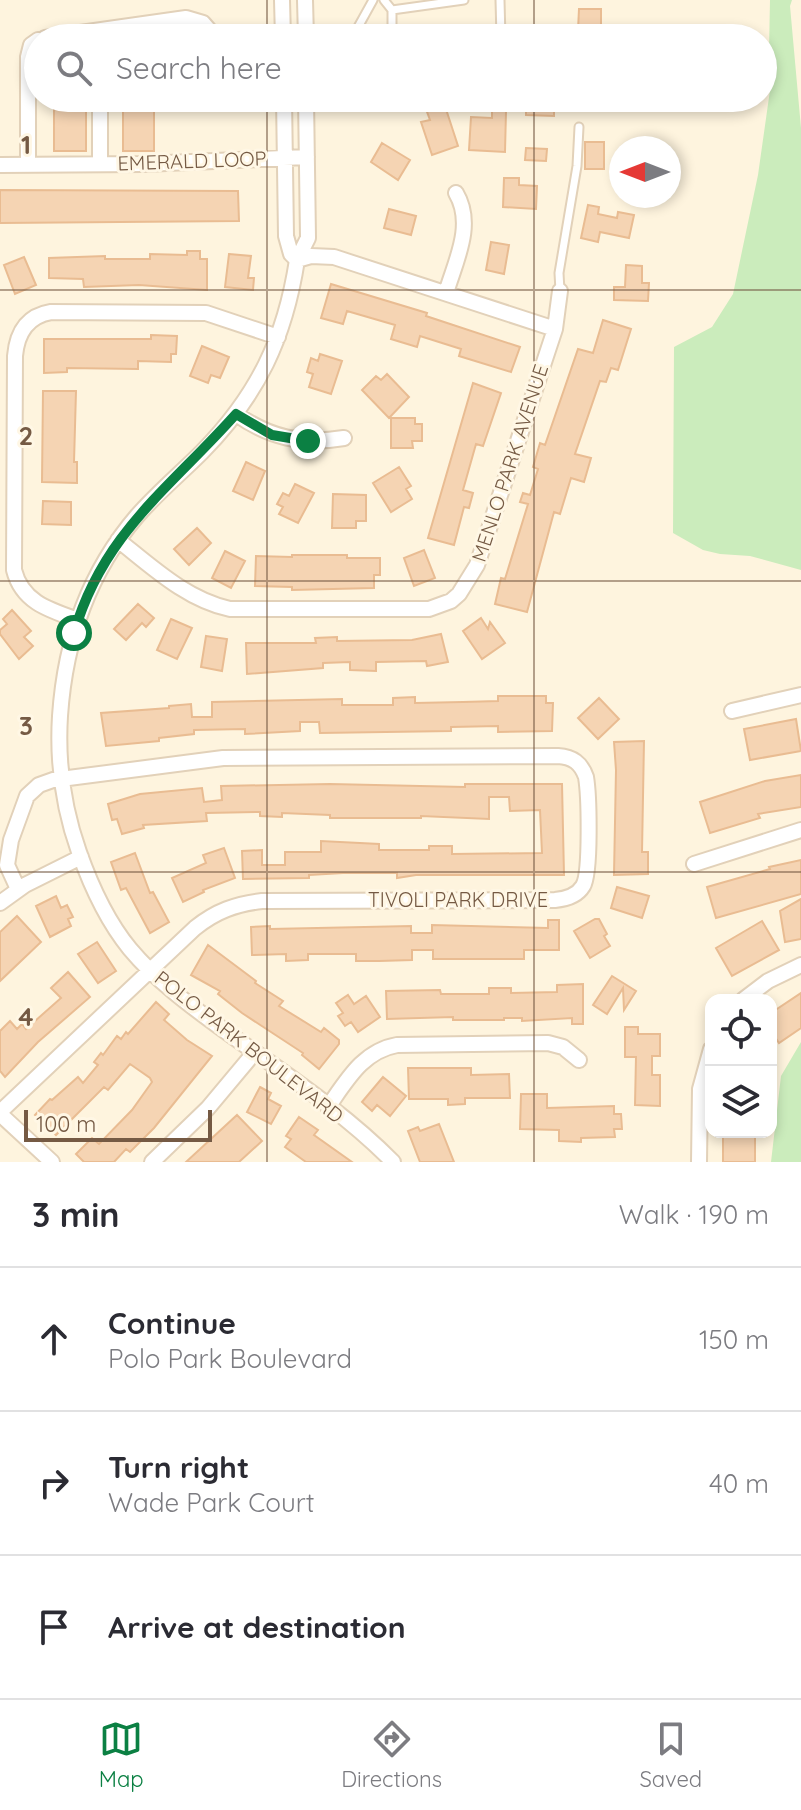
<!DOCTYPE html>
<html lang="en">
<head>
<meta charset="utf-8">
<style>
  body { margin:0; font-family:Quicksand,sans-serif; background:#f7f7f7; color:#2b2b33 }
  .controls { position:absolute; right:24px; bottom:24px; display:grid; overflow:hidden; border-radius:16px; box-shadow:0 4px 12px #0003 }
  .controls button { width:72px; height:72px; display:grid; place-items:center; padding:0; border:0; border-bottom:2px solid #e1e1e2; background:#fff; color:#2b2b33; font:40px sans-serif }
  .compass { position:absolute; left:609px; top:136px; width:72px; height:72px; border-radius:50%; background:#fff; box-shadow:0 4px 12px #0003; rotate:270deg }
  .scale { position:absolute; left:24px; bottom:20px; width:188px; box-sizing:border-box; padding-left:8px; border:4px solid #755a44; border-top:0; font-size:22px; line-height:28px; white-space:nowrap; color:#755a44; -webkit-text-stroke:6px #fff7e5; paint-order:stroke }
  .stop { position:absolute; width:24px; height:24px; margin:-18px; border:6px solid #0b8043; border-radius:50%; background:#fff }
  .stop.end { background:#0b8043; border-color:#fff; box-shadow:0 2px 8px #0008 }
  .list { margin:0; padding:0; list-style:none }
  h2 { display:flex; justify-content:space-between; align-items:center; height:104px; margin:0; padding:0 32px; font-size:34px }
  h2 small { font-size:26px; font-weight:400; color:#7c7c81 }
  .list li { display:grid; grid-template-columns:52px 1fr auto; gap:24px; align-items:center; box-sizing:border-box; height:144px; padding:0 32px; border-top:2px solid #e1e1e2 }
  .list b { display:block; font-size:30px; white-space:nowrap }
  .list p { margin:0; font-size:26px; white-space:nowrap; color:#7c7c81 }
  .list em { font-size:26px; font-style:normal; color:#7c7c81 }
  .icon { flex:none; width:44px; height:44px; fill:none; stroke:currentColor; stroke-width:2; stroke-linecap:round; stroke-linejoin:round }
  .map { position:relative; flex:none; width:801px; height:1162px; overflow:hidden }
  .search { position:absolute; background:#fff; box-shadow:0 4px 12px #0003; left:24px; right:24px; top:24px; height:88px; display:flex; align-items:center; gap:20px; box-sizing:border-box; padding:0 28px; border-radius:44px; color:#7c7c81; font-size:30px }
  .sheet { height:536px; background:#fff }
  nav { display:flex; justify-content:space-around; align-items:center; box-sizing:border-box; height:112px; border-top:2px solid #e1e1e2; background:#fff; font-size:22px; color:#7c7c81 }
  nav a { display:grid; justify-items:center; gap:4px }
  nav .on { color:#0b8043 }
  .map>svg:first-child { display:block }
  .green { fill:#cbecbc }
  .building { fill:#f5d4b3; stroke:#e9bc92; stroke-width:2 }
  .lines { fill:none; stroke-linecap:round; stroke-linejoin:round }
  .lane-casing { stroke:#e2d1b9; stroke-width:11 }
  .street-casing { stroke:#e2d1b9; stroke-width:18 }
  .lane { stroke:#fff; stroke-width:7 }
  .street { stroke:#fff; stroke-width:14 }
  .route { stroke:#0b8043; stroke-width:10 }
  .grid { fill:none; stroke:#755a44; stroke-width:2; stroke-opacity:0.55 }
  .labels { text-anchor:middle; stroke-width:6; stroke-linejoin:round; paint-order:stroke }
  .street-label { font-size:20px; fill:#755a44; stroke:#fff7e5 }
  .grid-label { font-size:26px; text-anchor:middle; font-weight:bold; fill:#755a44; stroke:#fff7e5; stroke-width:6; stroke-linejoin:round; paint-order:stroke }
</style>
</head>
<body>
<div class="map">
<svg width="801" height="1162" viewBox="0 0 801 1162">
  <rect width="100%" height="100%" fill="#fef4de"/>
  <path class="green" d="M 770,0 L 792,0 L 790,6 L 801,128 L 801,570 L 750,556 L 720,554 L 703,550 L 673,533 L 674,347 L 712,327 L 733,294 L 758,175 L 772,76 L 769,51 Z
    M 801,1042 L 801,1162 L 771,1162 L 781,1076 Z"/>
  <path class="building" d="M 579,9 L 601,9 L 601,30 L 578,30 Z
    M 54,98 L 86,98 L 86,151 L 54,151 Z
    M 123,98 L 154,98 L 154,151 L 123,151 Z
    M 526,101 L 554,102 L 554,116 L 526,115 Z
    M 444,103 L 458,146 L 432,155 L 421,122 L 430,120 L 426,109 Z
    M 492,111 L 506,111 L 505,152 L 469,150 L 471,117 L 492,118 Z
    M 585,142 L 604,142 L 604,169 L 585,169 Z
    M 382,143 L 410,160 L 398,180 L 371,162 Z
    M 526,148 L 547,149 L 546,161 L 525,160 Z
    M 504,178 L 519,178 L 519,185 L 537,186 L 536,209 L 503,207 Z
    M 0,190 L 238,191 L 239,221 L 0,223 Z
    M 588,205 L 599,207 L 598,214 L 617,218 L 618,212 L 634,215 L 629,238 L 600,232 L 598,242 L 581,238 Z
    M 389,209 L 416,216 L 411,235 L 384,228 Z
    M 491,242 L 509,245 L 504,274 L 486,270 Z
    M 187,251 L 200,251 L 200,259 L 207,259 L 207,290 L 139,285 L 84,287 L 83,279 L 49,278 L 49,258 L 105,256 L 105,259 L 150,259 L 150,254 L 187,255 Z
    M 229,254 L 251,256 L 248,278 L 254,278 L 253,290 L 225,287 Z
    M 24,257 L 36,285 L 15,294 L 4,265 Z
    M 626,265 L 642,266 L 642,283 L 649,283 L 648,301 L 614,300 L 614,287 L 625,287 Z
    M 331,284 L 427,313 L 426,316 L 520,347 L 511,372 L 459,356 L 461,349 L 420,336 L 417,347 L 391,339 L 395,325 L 347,311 L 343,324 L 321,318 Z
    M 603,320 L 631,329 L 618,370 L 611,368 L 606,382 L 600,381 L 575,454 L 591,458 L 584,482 L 571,478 L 560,514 L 554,512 L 527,612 L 495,604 L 501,578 L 505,579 L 528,504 L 520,502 L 523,493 L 530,495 L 538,469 L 533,467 L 540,443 L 545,445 L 578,349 L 593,353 Z
    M 151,335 L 177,336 L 176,354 L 171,354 L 171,362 L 138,361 L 138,369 L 67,368 L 67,372 L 44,373 L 44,339 L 151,339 Z
    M 202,346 L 229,357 L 220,378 L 211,375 L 208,383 L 190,376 Z
    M 320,354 L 342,361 L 331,394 L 309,387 L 313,374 L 307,372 L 311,358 L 318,361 Z
    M 387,374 L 409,397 L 389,418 L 362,390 L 376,376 L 381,380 Z
    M 473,383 L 501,393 L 483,446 L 476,444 L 463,490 L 473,493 L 469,508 L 464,507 L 454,545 L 428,538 Z
    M 43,391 L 76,391 L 74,462 L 77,462 L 77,483 L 42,482 Z
    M 391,418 L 415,418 L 415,424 L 422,424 L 422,441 L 412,441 L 413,448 L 391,448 Z
    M 246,462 L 265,471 L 253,500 L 233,491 Z
    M 399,467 L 411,486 L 406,489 L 412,499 L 391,512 L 373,483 Z
    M 295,484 L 314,493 L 298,523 L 279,514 L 283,507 L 277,504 L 283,493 L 289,496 Z
    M 333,494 L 366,495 L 366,521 L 356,521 L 356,528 L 332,528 Z
    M 43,501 L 71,502 L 71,525 L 42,524 Z
    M 197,528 L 211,543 L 189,565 L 174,549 Z
    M 424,550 L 435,578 L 414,586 L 404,558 Z
    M 225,551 L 245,561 L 231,588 L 212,578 Z
    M 292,555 L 347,555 L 347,558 L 380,558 L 380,575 L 374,575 L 374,588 L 292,590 L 292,587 L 255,586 L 256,556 L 292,557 Z
    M 138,604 L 154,618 L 146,627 L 142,623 L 126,640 L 114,629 Z
    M 12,610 L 31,631 L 24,637 L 33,646 L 19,659 L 0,634 L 0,630 L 7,624 L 3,619 Z
    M 481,618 L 488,629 L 490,622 L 505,643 L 482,659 L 463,631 Z
    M 171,619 L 192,628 L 177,659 L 157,650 Z
    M 441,634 L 448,662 L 427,666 L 426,661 L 376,662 L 376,671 L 350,670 L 350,662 L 323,663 L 323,668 L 247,674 L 246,643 L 316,643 L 315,638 L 337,637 L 337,641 L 412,640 Z
    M 206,636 L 227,639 L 222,671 L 201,667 Z
    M 498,696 L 546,696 L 546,703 L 553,703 L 552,731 L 498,732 L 498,726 L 451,727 L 451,731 L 320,733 L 319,722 L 300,722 L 300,731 L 245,734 L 245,729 L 194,730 L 194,734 L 159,738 L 159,741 L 106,746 L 101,713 L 169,708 L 169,706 L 191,704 L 192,717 L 212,717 L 212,702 L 342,699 L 342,705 L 393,705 L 393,698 L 415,697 L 415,703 L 463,702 L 498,701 Z
    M 599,698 L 619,719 L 598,739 L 578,718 Z
    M 796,719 L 801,751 L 750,760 L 744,729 Z
    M 644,741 L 642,852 L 648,852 L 648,874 L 614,875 L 616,770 L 614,742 Z
    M 801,775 L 801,807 L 758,814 L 760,818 L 710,833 L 700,802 L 765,781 Z
    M 330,784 L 465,787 L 465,784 L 562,784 L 564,875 L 416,875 L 397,878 L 397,873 L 343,873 L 309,875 L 309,878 L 243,879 L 242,851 L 262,850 L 262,865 L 285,865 L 285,852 L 321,852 L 321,841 L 379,844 L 379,850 L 429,850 L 429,846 L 452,846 L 452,854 L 542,853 L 540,810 L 510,811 L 509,797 L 489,797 L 489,819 L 421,816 L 421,818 L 330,818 L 330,815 L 282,813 L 282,817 L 260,816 L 260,812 L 206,813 L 207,821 L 143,825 L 144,828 L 122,834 L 117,819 L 112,820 L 108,804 L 140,794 L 202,788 L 204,802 L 222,800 L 221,786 Z
    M 224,848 L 235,878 L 203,890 L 204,892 L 183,902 L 172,878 L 206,863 L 203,855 Z
    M 135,853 L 150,893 L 153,892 L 169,922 L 150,933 L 126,888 L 121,890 L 111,862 Z
    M 801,860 L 801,894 L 716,918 L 707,887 L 770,869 L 769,867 Z
    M 617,887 L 649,896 L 642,918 L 611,908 Z
    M 56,896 L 61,908 L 67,905 L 73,917 L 68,919 L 71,926 L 50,937 L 36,906 Z
    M 801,899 L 801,939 L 785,942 L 780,911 Z
    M 17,916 L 41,942 L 0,981 L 0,932 Z
    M 595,919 L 599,919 L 607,934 L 604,936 L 610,946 L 590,958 L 574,931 Z
    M 548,920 L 559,920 L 559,950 L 524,950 L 524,959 L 433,959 L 433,950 L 412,950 L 412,960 L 379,961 L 356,961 L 356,954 L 308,954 L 308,960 L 286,961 L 286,954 L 252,955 L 251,927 L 270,926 L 270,929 L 411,926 L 411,933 L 432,933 L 432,925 L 548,928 Z
    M 762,921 L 779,950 L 732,976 L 716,948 Z
    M 97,942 L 116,971 L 98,983 L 78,954 Z
    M 208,945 L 256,981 L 255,983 L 283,1001 L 279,1006 L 321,1032 L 324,1028 L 339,1040 L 339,1044 L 319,1069 L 302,1055 L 303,1053 L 242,1013 L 218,994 L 220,991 L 191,975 Z
    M 68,972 L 90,997 L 38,1042 L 5,1077 L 0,1071 L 0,1031 L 10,1021 L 17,1029 L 22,1024 L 26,1029 L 61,998 L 51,988 Z
    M 612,976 L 636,991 L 624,1010 L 623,988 L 607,1014 L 593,1005 Z
    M 583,984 L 583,1024 L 572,1024 L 572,1018 L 522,1021 L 522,1018 L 504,1018 L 504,1020 L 453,1020 L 453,1017 L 387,1019 L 386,991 L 440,990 L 441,994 L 489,994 L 489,988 L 511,988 L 511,993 L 557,992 L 557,985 Z
    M 801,993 L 801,1028 L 779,1043 L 771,1031 L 771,1013 Z
    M 348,995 L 354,1004 L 366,996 L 380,1017 L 358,1032 L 351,1022 L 345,1026 L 338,1016 L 343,1013 L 336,1003 Z
    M 156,1002 L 169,1014 L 164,1020 L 187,1040 L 212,1056 L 154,1128 L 130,1152 L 126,1149 L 114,1162 L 84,1162 L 76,1154 L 92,1138 L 99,1144 L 132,1110 L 152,1082 L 150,1078 L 130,1064 L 108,1090 L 104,1087 L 56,1135 L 35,1115 L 50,1099 L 52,1100 L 78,1077 L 83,1083 L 98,1065 L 94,1062 L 101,1053 L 103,1055 L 117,1036 L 121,1039 L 126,1032 L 128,1034 Z
    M 625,1027 L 638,1027 L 638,1034 L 660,1034 L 660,1056 L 652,1056 L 652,1075 L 660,1075 L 660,1106 L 635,1105 L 636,1057 L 625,1057 Z
    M 408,1068 L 471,1068 L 471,1075 L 509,1074 L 510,1098 L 465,1098 L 465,1104 L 448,1105 L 448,1099 L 409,1099 Z
    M 383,1077 L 406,1096 L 390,1116 L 377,1105 L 372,1111 L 362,1102 Z
    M 260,1087 L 271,1093 L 268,1099 L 281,1106 L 271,1124 L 247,1112 Z
    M 521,1094 L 547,1094 L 547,1108 L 614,1106 L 614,1114 L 621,1114 L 622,1129 L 614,1129 L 615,1137 L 581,1138 L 581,1142 L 559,1141 L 559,1130 L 520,1129 Z
    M 237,1115 L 262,1141 L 239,1162 L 186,1162 Z
    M 299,1117 L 318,1130 L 314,1135 L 352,1162 L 306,1162 L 285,1147 L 291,1139 L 286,1136 Z
    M 439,1124 L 454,1162 L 420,1162 L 408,1131 L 418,1127 L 420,1131 Z
    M 723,1132 L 755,1132 L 755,1162 L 723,1162 Z"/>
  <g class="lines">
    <defs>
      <path id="lane" d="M 384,0 L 392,10 L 464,0
        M 500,0 L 501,38
        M 392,10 L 392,38
        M 352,38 L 373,0
        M 560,291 L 559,273 L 577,166 L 579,127"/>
      <path id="street" d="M 282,0 L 283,38
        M 305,0 L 306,38
        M 45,38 L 186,18 L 203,23 L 216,38
        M 100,98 L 100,164
        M 284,98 L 286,236 L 291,254 L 297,260 C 285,338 258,395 202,452 C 181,473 157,493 137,516 C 89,572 65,642 60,716 C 57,764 63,807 79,852 C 91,886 107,921 130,949 C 156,980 188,1004 221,1028 C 279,1070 343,1111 393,1162
        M 0,165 L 143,164 L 307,157
        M 28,165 L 28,57 L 31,45 L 38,40
        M 297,260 L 311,256 L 334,257 L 555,329
        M 297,260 L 308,238 L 306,98
        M 446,293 C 455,262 475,225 456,193
        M 236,414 C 270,438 302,445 344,438
        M 118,540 C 152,567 187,600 230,609 L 429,609 L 451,601 L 459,594 L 477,565 L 555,329 L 560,291
        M 78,620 C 49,610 22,602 14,570 L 15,356 C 17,333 27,316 51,312 L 206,313 L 278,337
        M 732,711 L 801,695
        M 694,864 L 801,830
        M 0,903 L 25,885 L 81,857
        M 743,1000 L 768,981 L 801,965
        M 328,1107 C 347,1080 363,1051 397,1045 L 548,1043 L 563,1047 L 579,1060
        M 0,1112 L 195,928 C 216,911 236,904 262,901 L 555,900 C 566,899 577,896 583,886 C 591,873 589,795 586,777 C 581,763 573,757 558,756 L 223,758 L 53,780 L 39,785 L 27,796 L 11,840 L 7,865 L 18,889
        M 0,1114 L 52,1162
        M 152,1162 L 208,1108 L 254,1053
        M 699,1162 L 700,1089 L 711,1049"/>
    </defs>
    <use href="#lane" class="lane-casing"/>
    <use href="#street" class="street-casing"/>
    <use href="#lane" class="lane"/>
    <use href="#street" class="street"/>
  </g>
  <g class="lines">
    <path class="route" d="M 74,633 C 103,533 170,488 236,414 L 272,435 L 308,441"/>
  </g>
  <path class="grid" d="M 267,0 L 267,38M 534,0 L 534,38M 267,98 L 267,1162M 534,98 L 534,1162M 0,290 L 801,290M 0,581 L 801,581M 0,872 L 801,872"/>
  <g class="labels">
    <g class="street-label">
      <text transform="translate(192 161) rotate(-2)" y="7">EMERALD LOOP</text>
      <text transform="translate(510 463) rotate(-72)" y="7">MENLO PARK AVENUE</text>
      <text x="458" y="907">TIVOLI PARK DRIVE</text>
      <text transform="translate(249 1047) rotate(38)" y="7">POLO PARK BOULEVARD</text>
    </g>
  </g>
  <g class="grid-label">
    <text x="26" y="154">1</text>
    <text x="26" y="445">2</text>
    <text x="26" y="735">3</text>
    <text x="26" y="1026">4</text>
  </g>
</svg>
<div class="controls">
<button><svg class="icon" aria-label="locate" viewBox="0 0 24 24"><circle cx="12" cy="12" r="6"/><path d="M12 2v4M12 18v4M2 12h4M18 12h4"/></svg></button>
<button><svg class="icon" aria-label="layers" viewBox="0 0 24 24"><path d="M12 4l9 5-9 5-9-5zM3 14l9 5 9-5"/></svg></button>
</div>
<svg class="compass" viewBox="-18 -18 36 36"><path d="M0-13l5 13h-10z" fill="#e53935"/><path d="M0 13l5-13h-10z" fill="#7c7c81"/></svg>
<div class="scale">100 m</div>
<div class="stop" style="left:74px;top:633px"></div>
<div class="stop end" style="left:308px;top:441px"></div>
<div class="search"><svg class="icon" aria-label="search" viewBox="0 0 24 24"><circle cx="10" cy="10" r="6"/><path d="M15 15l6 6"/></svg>Search here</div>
</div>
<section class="sheet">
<h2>3 min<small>Walk · 190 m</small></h2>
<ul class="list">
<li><svg class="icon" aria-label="ahead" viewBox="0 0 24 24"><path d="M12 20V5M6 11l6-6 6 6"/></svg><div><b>Continue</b><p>Polo Park Boulevard</p></div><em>150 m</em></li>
<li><svg class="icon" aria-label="right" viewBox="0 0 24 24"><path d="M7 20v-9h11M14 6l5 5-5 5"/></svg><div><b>Turn right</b><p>Wade Park Court</p></div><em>40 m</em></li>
<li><svg class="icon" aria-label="arrive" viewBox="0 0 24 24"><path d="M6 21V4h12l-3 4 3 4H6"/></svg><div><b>Arrive at destination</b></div></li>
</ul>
</section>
<nav>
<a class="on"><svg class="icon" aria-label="map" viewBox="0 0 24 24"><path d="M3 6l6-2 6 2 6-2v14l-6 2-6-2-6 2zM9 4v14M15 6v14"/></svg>Map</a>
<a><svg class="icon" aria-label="directions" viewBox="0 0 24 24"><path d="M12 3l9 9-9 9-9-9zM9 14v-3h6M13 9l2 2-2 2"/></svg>Directions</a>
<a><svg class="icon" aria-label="saved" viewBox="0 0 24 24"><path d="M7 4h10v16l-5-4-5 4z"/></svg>Saved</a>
</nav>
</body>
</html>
